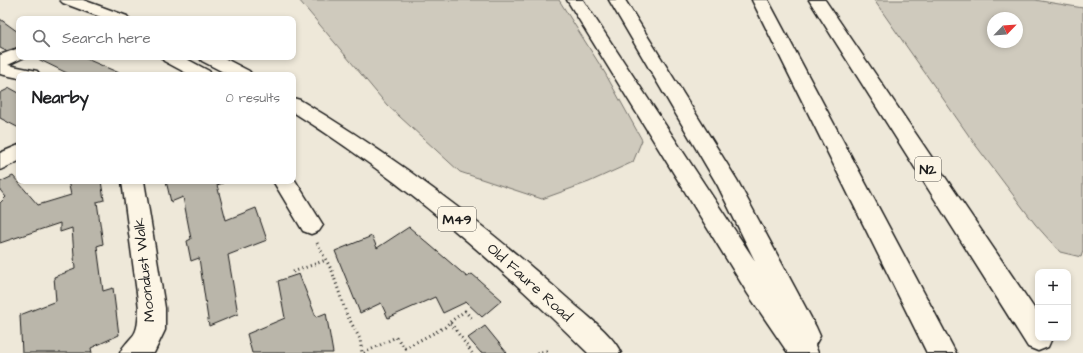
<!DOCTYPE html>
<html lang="en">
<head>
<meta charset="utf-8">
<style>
  body { margin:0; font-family:"Architects Daughter",sans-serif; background:#f2f2f2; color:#202124 }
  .controls { position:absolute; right:12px; bottom:12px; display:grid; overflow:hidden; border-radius:8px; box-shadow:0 2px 6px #0003 }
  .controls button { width:36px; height:36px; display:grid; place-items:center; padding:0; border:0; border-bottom:1px solid #e0e0e0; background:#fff; color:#202124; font:20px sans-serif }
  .compass { position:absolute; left:987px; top:12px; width:36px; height:36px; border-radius:50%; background:#fff; box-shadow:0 2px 6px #0003; rotate:65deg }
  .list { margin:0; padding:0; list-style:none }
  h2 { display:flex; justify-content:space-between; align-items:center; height:52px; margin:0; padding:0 16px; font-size:17px }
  h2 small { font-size:13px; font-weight:400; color:#757577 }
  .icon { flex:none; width:22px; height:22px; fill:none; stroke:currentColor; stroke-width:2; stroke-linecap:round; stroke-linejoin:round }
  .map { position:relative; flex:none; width:1083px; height:353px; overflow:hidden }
  .search { position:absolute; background:#fff; box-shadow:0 2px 6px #0003; left:16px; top:16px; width:280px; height:44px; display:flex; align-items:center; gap:10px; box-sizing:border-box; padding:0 14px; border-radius:8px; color:#757577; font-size:15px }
  .panel { position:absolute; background:#fff; box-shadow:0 2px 6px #0003; left:16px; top:72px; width:280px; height:112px; border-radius:8px }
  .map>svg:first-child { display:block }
  .green { fill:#cfcabd; stroke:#76736c; fill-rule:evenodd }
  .building { fill:#bab6aa; stroke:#1c1c1c }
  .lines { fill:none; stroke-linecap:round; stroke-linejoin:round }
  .street-casing { stroke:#1c1c1c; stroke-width:3 }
  .primary-casing { stroke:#1c1c1c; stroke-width:3 }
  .highway-casing { stroke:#1c1c1c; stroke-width:3 }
  .path { stroke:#1c1c1c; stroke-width:3; stroke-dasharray:1 3.5; stroke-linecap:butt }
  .street { fill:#fcf5e5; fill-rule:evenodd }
  .primary { fill:#fcf5e5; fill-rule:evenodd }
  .highway { fill:#fcf5e5; fill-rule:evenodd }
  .labels { text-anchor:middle; stroke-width:3; stroke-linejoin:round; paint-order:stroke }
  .shield { fill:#fcf5e5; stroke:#5f5d58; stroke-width:1 }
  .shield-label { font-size:14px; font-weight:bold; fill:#1c1c1c }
  .street-label { font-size:15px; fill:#1c1c1c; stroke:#fcf5e5 }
</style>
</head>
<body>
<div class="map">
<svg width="1083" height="353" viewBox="0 0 1083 353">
  <rect width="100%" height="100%" fill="#eee8d9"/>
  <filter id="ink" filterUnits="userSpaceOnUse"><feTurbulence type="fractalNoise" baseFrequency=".025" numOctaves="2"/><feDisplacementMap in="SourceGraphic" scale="8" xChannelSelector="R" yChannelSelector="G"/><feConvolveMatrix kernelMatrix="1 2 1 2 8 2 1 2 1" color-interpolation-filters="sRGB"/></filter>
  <g filter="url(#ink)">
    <path class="green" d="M 299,0 L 559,0 L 605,73 L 642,140 L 633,162 L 589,182 L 542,199 L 460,172 L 387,105 Z
      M 874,0 L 1035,0 L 1083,8 L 1083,251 L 1081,257 L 1060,252 L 1035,224 L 974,143 ZM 993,18 L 1017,18 L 1017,42 L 993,42 Z"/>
    <path class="building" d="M 0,19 L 18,32 L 19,47 L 6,51 L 0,48 Z
      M 34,57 L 82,57 L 124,75 L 71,75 Z
      M 10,88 L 19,93 L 19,128 L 0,118 L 0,93 Z
      M 13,176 L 38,205 L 71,195 L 68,181 L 101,181 L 104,200 L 97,202 L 103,244 L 97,246 L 103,291 L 113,288 L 119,335 L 91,348 L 92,353 L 22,353 L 20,315 L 56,301 L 54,277 L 75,269 L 72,228 L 60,232 L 60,223 L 0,243 L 0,203 L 6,197 L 0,190 L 0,182 Z
      M 166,181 L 222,181 L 223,183 L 217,185 L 226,220 L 256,208 L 267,240 L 228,255 L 238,314 L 209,326 L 199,258 L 191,261 L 187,241 L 191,239 L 183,197 L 171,202 Z
      M 409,227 L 467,277 L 472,274 L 502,300 L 482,317 L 466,302 L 443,313 L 435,297 L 388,318 L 381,303 L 360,313 L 335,251 L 372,236 L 377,248 Z
      M 299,274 L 316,317 L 326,313 L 333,353 L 252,353 L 247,334 L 285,318 L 278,281 Z
      M 485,326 L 507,353 L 481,353 L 468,338 Z"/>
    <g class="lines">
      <defs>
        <path id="street" d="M 19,48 L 19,57 L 25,57 L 8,65 L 37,71 L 40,75 L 19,75 L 19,78 L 0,74 L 0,55 Z
          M 161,57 L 183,57 L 209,71 L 212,75 L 190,75 L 164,61 Z
          M 19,145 L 19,161 L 0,170 L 0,153 Z
          M 293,177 L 323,225 L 319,231 L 311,234 L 303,231 L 273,181 L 293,181 Z
          M 122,181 L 144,181 L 165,308 L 165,330 L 154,353 L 120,353 C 123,346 126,344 131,338 C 139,331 138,318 139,308 Z"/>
        <path id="primary" d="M 60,0 L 83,0 L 127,16 L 129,19 L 106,19 L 63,3 Z
          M 199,57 L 222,57 L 249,71 L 252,75 L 229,75 L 202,61 Z
          M 293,98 L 300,100 C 396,157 483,223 567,298 C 583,313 612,333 621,353 L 588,353 C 497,263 402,180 293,112 Z"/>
        <path id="highway" d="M 567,0 L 583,0 L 755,261 L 718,186 L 609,0 L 625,0 L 737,180 L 816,327 L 820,336 L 815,345 L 818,353 L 788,353 L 748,294 Z
          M 752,0 L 768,0 L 956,353 L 927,353 Z
          M 809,0 L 825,0 L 1038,314 L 1038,338 L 1052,338 L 1048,347 L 1038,351 L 1028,347 Z"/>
      </defs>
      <use href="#street" class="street-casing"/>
      <use href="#primary" class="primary-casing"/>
      <use href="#highway" class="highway-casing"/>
      <path class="path" d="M 317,243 L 332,271 L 346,313 L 360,339 L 362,353
        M 293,272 L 326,260
        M 450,322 L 465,311 L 473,320
        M 364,353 L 396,337 L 405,348 L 445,327 L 450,322 L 472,353
        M 537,353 L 546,351 L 549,353"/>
      <use href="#street" class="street"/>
      <use href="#primary" class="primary"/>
      <use href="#highway" class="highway"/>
    </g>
  </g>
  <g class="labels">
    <g class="shield">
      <rect x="915" y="157" width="26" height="24" rx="3"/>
      <rect x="438" y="207" width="38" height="24" rx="3"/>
    </g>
    <g class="shield-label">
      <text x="928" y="174">N2</text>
      <text x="457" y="224">M49</text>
    </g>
    <g class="street-label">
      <text transform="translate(144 270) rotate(-96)" y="5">Moondust Walk</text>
      <text transform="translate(530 282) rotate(42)" y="5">Old Faure Road</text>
    </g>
  </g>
</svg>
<div class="controls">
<button>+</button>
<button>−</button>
</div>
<svg class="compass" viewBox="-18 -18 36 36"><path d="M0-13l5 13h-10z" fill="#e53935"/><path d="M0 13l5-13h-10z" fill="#757577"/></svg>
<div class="search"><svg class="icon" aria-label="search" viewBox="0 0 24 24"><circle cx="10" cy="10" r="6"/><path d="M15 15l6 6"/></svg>Search here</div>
<section class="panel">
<h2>Nearby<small>0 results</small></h2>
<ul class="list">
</ul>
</section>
</div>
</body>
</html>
